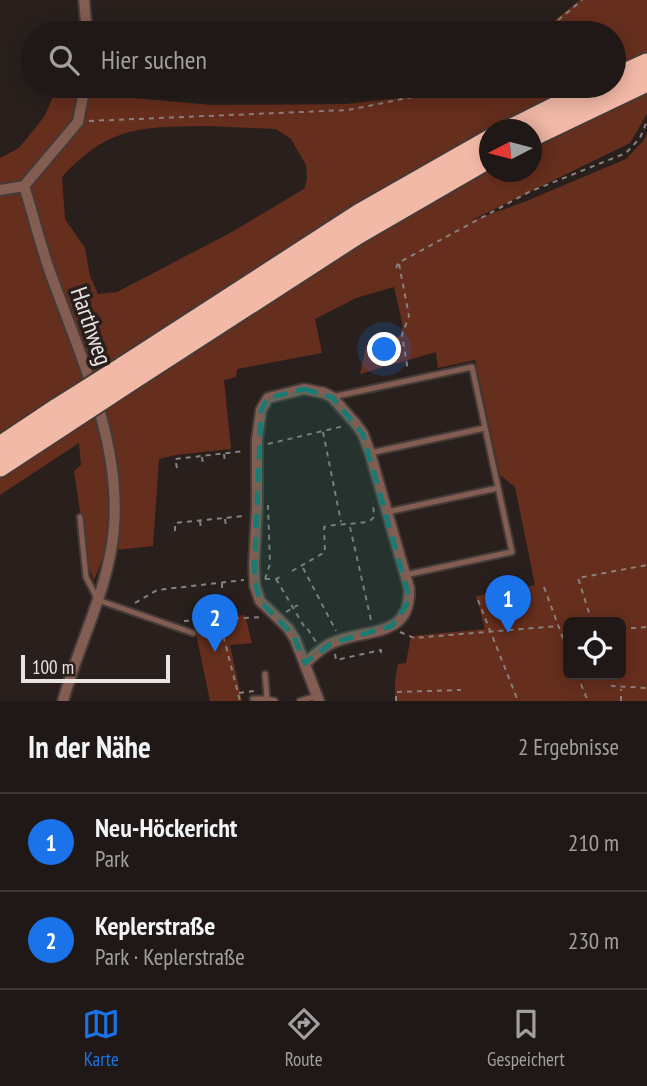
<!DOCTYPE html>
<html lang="de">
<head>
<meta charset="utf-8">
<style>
  body { margin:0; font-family:"PT Sans Narrow",sans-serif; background:#2c2523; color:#f1f3f6 }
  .controls { position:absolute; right:21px; bottom:21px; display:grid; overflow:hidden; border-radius:10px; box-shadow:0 4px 18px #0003 }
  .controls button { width:63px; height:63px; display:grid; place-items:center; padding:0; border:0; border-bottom:2px solid #3c3735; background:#1f1816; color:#f1f3f6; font:35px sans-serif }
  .compass { position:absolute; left:479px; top:119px; width:63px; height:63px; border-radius:50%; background:#1f1816; box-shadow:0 4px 18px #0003; rotate:264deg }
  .scale { position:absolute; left:21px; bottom:18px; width:149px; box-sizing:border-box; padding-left:7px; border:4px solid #e9e2e0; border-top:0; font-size:19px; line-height:24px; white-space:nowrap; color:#e9e2e0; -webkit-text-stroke:5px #29201d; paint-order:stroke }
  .you { position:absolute; left:385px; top:350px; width:24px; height:24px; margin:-18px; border:5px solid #fff; border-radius:50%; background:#1a73e8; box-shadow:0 0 0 10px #1a73e833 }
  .badge { display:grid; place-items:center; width:46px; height:46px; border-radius:50%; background:#1a73e8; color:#fff; font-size:23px; font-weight:700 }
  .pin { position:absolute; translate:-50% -58px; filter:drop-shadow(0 2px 4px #0008) }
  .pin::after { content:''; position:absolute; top:37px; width:24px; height:21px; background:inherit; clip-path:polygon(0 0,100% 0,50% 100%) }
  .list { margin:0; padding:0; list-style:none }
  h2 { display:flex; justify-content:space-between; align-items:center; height:91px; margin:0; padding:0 28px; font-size:30px }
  h2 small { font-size:23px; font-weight:400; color:#a1a0a1 }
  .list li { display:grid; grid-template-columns:46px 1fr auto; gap:21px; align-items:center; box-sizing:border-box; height:98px; padding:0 28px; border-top:2px solid #3c3735 }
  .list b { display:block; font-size:26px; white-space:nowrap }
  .list p { margin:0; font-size:23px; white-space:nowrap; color:#a1a0a1 }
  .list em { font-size:23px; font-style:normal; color:#a1a0a1 }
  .icon { flex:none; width:38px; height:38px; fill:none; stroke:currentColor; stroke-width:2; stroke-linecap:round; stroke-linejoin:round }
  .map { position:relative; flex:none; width:647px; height:701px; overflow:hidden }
  .search { position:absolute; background:#1f1816; box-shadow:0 4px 18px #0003; left:21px; right:21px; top:21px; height:77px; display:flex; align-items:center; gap:18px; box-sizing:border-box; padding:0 24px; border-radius:38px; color:#a1a0a1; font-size:26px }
  .sheet { height:287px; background:#1f1816 }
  nav { display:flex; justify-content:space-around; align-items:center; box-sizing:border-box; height:98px; border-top:2px solid #3c3735; background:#1f1816; font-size:19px; color:#a1a0a1 }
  nav a { display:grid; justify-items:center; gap:4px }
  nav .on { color:#1a73e8 }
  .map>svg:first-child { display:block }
  .green { fill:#662e1d; fill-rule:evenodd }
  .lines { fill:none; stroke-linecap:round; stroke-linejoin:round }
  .service-casing { stroke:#443b38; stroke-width:9 }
  .minor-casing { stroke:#443b38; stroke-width:14 }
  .motorway-casing { stroke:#443b38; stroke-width:23 }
  .path { stroke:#89817f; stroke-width:2; stroke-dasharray:5 5; stroke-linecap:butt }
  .service { stroke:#835d51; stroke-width:5 }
  .minor { stroke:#835d51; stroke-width:10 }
  .motorway { stroke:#f3b9a7; stroke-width:19 }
  .motorway-bridge-casing { stroke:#443b38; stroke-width:23; stroke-linecap:butt }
  .motorway-bridge { stroke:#f3b9a7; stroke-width:19 }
  .marked { fill:#1a7b74; fill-opacity:0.2; stroke:#1a7b74; stroke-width:5; stroke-dasharray:14 9; stroke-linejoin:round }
  .labels { text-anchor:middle; stroke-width:7; stroke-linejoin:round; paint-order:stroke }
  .street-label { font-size:24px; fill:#e9e2e0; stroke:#29201d }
</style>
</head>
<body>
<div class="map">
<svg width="647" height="701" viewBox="0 0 647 701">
  <rect width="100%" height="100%" fill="#29201d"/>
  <path class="green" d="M 580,0 L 647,0 L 647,114 L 630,143 L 470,221 L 524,202 L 626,159 L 644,140 L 647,133 L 647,701 L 395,701 L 395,680 L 398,664 L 406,663 L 411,636 L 485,629 L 476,596 L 535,585 L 515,487 L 500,475 L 475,360 L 438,368 L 436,352 L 360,374 L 366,346 L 400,336 L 403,326 L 394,287 L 356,298 L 315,319 L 322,353 L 237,369 L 236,377 L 224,380 L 231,449 L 175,455 L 159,459 L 153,546 L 116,550 C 120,508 121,464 108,424 L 98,429 C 107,468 113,510 105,549 C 103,559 98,570 94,580 L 88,566 L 74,471 L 81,465 L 79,443 L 0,495 L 0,158 L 19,148 L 44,117 L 58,86 L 113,86 L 117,93 L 133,98 L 212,105 L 346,104 L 401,98 L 452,86 L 614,86 L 614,33 L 539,33 ZM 206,126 L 276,129 L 291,139 L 306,165 L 307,179 L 304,189 L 230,233 L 117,292 L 98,294 L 90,276 L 85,248 L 65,219 L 62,177 C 109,126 140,127 206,126 ZM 490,130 L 532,130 L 532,172 L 490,172 ZM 568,622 L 621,622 L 621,675 L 568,675 Z
    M 245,615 L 252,643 L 230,645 L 242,701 L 210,701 L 193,619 Z"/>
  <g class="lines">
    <defs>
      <path id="service" d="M 332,397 L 472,367 L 512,552 L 405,575
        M 370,453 L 485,428
        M 387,512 L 498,488
        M 80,517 L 86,577 L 98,600 L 193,633
        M 265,674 L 267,699 L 275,701
        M 253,699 L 267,699
        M 300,701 L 317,696"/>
      <path id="minor" d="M 84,0 L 87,33
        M 24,186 C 33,214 40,244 50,272 C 79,353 121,440 114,528 C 109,588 79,643 63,701
        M 24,186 L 78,122 L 85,86
        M 0,190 L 24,186
        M 305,663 C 314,656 322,647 332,643 C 365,628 412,639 409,588 L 370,453 L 363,434 L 355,423 L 332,397 L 324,393 L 304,389 L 268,398 L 261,410 L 257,440 L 257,506 L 254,566 L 255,586 L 260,601 L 288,628 L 295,639 L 319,701"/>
      <path id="motorway" d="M 614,78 L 647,63
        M 508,130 L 596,86
        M 532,137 L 647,82
        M 122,367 L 360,213 L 490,139
        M 128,383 L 357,235 L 490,158
        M 0,446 L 57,408
        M 0,467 L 64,425"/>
    </defs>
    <use href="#service" class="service-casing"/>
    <use href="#minor" class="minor-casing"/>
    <use href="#motorway" class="motorway-casing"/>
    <path class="path" d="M 543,33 L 582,0
      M 89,121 L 348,110 L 453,89 L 460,86
      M 399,264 L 409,316 L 402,335 L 408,371
      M 396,268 L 398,263 L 529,192 L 626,153 L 640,138 L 647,121
      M 323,432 L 341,522
      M 268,444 L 344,426
      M 224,454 L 225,463
      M 202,457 L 203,465
      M 177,468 L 175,459 L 245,451
      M 225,519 L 226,526
      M 200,521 L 201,529
      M 350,527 L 371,620
      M 175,531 L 175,523 L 245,516
      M 303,568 L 336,631
      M 292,571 L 325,552 L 324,527 C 340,523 354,525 370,521 L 374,517 L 373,502
      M 265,579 L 270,564 L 268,505
      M 265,579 L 276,579 L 284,575
      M 276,579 L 305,628 L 307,628 L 316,642
      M 222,583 L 222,590
      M 544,587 L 568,652
      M 478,600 L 518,701
      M 135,603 L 157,590 L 244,580
      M 286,612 L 298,605
      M 184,621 L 262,617
      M 592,622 L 578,578 L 647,565
      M 221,627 L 240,701
      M 621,629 L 647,627
      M 400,632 L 414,638 L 558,626
      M 335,654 L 336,660 L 381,650 L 381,653
      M 577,675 L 588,701
      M 609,675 L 612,686 L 647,688
      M 239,693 L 254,691
      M 396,701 L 396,692 L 461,690
      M 621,701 L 621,689"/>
    <use href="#service" class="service"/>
    <use href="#minor" class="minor"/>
    <use href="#motorway" class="motorway"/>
    <defs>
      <path id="motorway-bridge" d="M 57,408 L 122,367
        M 64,425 L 128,383"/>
    </defs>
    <use href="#motorway-bridge" class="motorway-bridge-casing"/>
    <use href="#motorway-bridge" class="motorway-bridge"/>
  </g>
  <path class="marked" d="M 304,389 L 332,397 L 363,434 L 410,600 L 392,626 L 332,643 L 305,663 L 293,635 L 260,601 L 254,579 L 261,410 L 268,398 Z"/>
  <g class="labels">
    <g class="street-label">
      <text transform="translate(91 326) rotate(71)" y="8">Harthweg</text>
    </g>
  </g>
</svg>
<div class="controls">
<button><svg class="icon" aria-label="locate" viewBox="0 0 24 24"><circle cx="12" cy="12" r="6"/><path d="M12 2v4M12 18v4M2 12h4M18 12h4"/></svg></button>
</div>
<svg class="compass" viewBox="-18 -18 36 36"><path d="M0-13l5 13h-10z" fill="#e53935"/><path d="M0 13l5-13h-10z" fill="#a1a0a1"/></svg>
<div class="scale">100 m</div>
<div class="you"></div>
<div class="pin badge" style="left:508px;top:633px">1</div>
<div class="pin badge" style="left:215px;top:652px">2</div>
<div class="search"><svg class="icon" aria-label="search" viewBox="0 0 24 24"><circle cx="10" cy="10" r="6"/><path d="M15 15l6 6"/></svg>Hier suchen</div>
</div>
<section class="sheet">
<h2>In der Nähe<small>2 Ergebnisse</small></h2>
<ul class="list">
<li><span class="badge">1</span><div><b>Neu-Höckericht</b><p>Park</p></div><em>210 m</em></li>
<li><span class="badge">2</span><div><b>Keplerstraße</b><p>Park · Keplerstraße</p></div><em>230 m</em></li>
</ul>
</section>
<nav>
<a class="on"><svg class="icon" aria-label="map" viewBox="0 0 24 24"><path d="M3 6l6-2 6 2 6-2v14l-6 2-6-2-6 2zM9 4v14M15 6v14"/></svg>Karte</a>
<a><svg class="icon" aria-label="directions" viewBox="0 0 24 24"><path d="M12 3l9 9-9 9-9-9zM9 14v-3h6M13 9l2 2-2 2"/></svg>Route</a>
<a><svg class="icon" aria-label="saved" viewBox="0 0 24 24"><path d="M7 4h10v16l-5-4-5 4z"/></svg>Gespeichert</a>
</nav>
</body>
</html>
